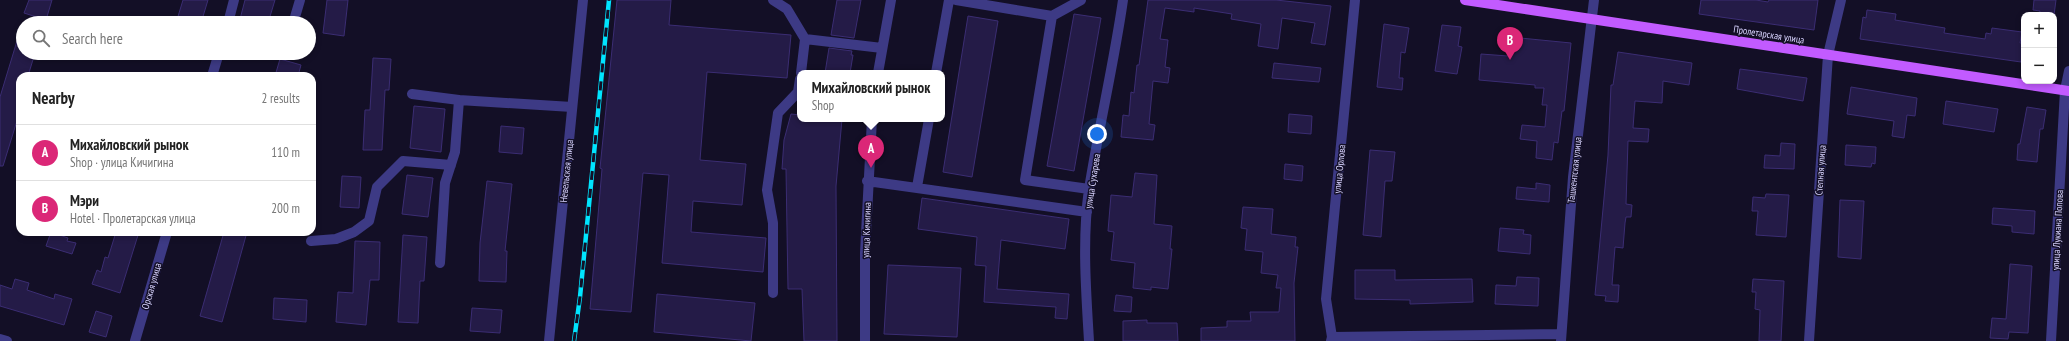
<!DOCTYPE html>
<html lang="en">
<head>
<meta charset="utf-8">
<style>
  body { margin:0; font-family:"PT Sans Narrow",sans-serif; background:#f6f6f6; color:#222 }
  .controls { position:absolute; right:12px; top:12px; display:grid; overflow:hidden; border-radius:8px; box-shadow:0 2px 6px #0003 }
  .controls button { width:36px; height:36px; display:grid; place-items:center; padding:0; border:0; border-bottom:1px solid #e0e0e0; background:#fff; color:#222; font:20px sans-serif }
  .you { position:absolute; left:1097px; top:134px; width:14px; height:14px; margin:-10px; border:3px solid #fff; border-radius:50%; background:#1a73e8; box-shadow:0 0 0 6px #1a73e833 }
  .badge { display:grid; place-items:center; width:26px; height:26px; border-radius:50%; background:#db2777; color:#fff; font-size:13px; font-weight:700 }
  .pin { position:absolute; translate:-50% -33px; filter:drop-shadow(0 1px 2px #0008) }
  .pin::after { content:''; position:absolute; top:21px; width:14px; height:12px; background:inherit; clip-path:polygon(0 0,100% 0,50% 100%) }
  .popup { position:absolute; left:797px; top:70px; width:148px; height:52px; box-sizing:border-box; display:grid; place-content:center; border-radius:8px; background:#fff; filter:drop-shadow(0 1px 3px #0005); font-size:13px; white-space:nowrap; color:#767676 }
  .popup b { font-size:15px; color:#222 }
  .popup::after { content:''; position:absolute; left:50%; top:100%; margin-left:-8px; border:8px solid transparent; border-top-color:#fff }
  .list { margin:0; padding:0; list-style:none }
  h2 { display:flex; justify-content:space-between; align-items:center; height:52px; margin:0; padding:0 16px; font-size:17px }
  h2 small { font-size:13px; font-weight:400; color:#767676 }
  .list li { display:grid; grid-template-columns:26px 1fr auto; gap:12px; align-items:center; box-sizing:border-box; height:56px; padding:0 16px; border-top:1px solid #e0e0e0 }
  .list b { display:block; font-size:15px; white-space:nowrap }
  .list p { margin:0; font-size:13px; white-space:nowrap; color:#767676 }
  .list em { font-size:13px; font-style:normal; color:#767676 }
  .icon { flex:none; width:22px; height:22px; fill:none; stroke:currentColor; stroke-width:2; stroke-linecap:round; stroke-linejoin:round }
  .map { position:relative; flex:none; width:2069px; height:341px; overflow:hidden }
  .search { position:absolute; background:#fff; box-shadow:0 2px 6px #0003; left:16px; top:16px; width:300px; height:44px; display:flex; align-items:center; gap:10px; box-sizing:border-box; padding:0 14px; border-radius:22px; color:#767676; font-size:15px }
  .panel { position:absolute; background:#fff; box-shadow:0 2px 6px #0003; left:16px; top:72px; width:300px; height:164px; border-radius:12px }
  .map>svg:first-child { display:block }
  .building { fill:#241b47; stroke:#3b2d73 }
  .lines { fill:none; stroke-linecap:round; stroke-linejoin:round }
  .minor { stroke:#3d3a85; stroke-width:10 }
  .major { stroke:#c25bff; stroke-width:10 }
  .rail-casing { stroke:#00e5ff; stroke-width:4.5 }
  .rail { stroke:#130f26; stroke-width:3; stroke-dasharray:9; stroke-linecap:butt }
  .labels { text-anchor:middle; stroke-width:3; stroke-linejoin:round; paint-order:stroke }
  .street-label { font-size:10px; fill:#d9d4ff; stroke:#130f26 }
</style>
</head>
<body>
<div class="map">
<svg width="2069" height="341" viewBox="0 0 2069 341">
  <rect width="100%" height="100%" fill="#130f26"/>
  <path class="building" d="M 29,0 L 52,0 L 46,20 L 24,13 Z
    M 183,0 L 208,0 L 201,23 L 176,23 Z
    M 245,0 L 275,0 L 268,23 L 239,23 Z
    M 327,0 L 348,0 L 344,36 L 323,33 Z
    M 617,0 L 671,0 L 669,25 L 791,35 L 787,78 L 707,72 L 700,160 L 746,164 L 742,205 L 693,201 L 691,232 L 766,238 L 763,272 L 662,263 L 669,175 L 643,173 L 631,312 L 590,309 L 602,169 L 600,168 Z
    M 837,0 L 861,0 L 854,38 L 831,35 Z
    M 1148,0 L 1276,0 L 1331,6 L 1325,45 L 1311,43 L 1315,23 L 1282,18 L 1278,49 L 1258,46 L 1261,24 L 1231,19 L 1232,14 L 1194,8 L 1194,12 L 1165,8 L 1160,39 L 1168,40 L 1165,67 L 1170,68 L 1168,83 L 1153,81 L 1149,124 L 1155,125 L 1153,140 L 1121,137 L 1123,115 L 1129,116 L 1131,92 L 1134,93 L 1137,65 L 1139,65 Z
    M 1701,0 L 1756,0 L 1768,2 L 1769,0 L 1818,0 L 1814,30 L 1699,14 Z
    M 2034,0 L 2056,0 L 2054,15 L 2039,15 L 2040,11 L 2033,10 Z
    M 1867,10 L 1896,14 L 1895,20 L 1945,28 L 1944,33 L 1985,39 L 1986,33 L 1991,34 L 1992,28 L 2022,32 L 2020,43 L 2024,43 L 2021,62 L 1860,39 L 1863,17 L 1866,18 Z
    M 1074,14 L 1101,18 L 1074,171 L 1047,166 Z
    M 968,16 L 998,21 L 972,177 L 943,172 Z
    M 1384,24 L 1409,28 L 1405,53 L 1401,52 L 1399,78 L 1403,78 L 1402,90 L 1377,87 Z
    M 1442,25 L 1461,27 L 1458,46 L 1462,47 L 1457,74 L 1435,71 Z
    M 20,31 L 23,32 L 23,53 L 35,53 L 28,76 L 20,76 L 20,111 L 3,166 L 0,166 L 0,97 Z
    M 1510,37 L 1571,43 L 1564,111 L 1562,111 L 1558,143 L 1554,142 L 1552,160 L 1536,158 L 1537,141 L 1520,139 L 1522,125 L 1545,127 L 1547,105 L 1542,105 L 1544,88 L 1535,88 L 1535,85 L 1479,80 L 1481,54 L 1508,56 Z
    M 829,48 L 852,51 L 851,55 L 853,55 L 850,73 L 825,73 Z
    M 1618,52 L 1692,63 L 1689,85 L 1663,81 L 1662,103 L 1635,101 L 1633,128 L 1649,129 L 1648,142 L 1628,141 L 1626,204 L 1632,205 L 1631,217 L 1626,217 L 1625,223 L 1623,248 L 1615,247 L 1612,285 L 1619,285 L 1618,302 L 1605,301 L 1606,296 L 1595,295 L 1608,155 L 1611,85 L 1613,85 Z
    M 373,58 L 391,59 L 389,90 L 385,90 L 382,150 L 363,150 L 365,110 L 370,110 Z
    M 280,59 L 301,65 L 298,76 L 275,76 Z
    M 1274,63 L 1321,68 L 1319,82 L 1272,78 Z
    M 1740,69 L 1807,78 L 1803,101 L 1737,89 Z
    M 1851,87 L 1917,98 L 1915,116 L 1907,115 L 1904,138 L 1892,136 L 1894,121 L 1847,114 Z
    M 1946,101 L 1998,109 L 1994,132 L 1943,124 Z
    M 414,106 L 445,109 L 441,152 L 410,148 Z
    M 2027,107 L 2046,110 L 2043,129 L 2040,129 L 2037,162 L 2017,160 L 2018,144 L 2020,144 Z
    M 791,114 L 800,115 L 800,119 L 842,119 L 836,186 L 837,341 L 804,341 L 802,289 L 788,289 L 786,169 L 782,169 L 784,140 Z
    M 1289,114 L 1312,116 L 1311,134 L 1288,132 Z
    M 501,126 L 524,128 L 522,154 L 499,152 Z
    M 1781,143 L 1795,144 L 1794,169 L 1764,168 L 1765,155 L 1780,156 Z
    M 1846,145 L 1876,147 L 1875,164 L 1872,163 L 1871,167 L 1845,165 Z
    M 1370,150 L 1395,152 L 1392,181 L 1385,181 L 1381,237 L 1363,235 Z
    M 1285,164 L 1303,166 L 1302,181 L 1284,179 Z
    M 1135,173 L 1157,175 L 1154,224 L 1172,226 L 1170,249 L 1172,249 L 1168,289 L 1151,287 L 1151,290 L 1133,288 L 1135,263 L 1111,260 L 1114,232 L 1108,231 L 1111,195 L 1132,197 Z
    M 407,175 L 433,178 L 428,217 L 402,214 Z
    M 342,176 L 361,177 L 359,208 L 340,207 Z
    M 487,181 L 512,184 L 505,251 L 507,251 L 506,282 L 479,281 L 480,243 Z
    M 1536,183 L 1550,185 L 1549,202 L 1516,199 L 1517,187 L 1536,189 Z
    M 1766,194 L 1789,195 L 1786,237 L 1756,235 L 1758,211 L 1752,211 L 1753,197 L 1765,198 Z
    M 922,198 L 1069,219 L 1065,249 L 1001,240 L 997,289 L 1069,294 L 1067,319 L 1055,318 L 1056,307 L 984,302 L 986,266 L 975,265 L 977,237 L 918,229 Z
    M 1840,200 L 1864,201 L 1861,259 L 1838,257 Z
    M 1243,207 L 1273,209 L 1271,234 L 1296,237 L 1295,247 L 1298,247 L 1294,283 L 1295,341 L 1201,341 L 1201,328 L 1227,327 L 1227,321 L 1251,321 L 1250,312 L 1279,312 L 1281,288 L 1276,288 L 1278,275 L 1261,273 L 1263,252 L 1245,250 L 1247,229 L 1241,228 Z
    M 1993,208 L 2035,211 L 2034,234 L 2012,232 L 2012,226 L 1992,224 Z
    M 1500,228 L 1524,230 L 1523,234 L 1531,235 L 1530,254 L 1498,251 Z
    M 51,232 L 68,238 L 67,241 L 76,243 L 72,254 L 46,246 Z
    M 116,232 L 139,232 L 120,293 L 92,284 L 97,270 L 101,272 L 105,257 L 108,258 Z
    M 224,232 L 247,232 L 222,322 L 200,316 Z
    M 403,235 L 427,237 L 424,281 L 420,281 L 418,323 L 398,322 Z
    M 355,241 L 380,242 L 379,280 L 370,280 L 366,325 L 336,322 L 338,292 L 353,293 Z
    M 2010,264 L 2032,266 L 2028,333 L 2009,332 L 2008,339 L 1990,338 L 1992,318 L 2006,319 Z
    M 888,265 L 961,268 L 957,337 L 884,334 Z
    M 1355,270 L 1395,270 L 1395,280 L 1472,279 L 1473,302 L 1410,304 L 1410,300 L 1355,299 Z
    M 1517,277 L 1539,278 L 1538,306 L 1495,304 L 1496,285 L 1516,286 Z
    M 15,279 L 29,283 L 27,290 L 54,299 L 55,294 L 72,299 L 64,325 L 0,306 L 0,285 L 12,289 Z
    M 1753,279 L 1784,281 L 1781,341 L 1759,341 L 1760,310 L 1755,309 L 1756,292 L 1752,292 Z
    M 657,294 L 755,303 L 751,341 L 654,332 Z
    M 1116,295 L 1132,297 L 1131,312 L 1114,311 Z
    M 274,298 L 307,300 L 306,322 L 273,319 Z
    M 472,308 L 502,310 L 500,333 L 470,331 Z
    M 96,311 L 112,316 L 106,337 L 89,332 Z
    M 1147,320 L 1147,323 L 1177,323 L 1178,341 L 1123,341 L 1123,321 Z"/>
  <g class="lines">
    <path class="minor" d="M 773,0 L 787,9 L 805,39
      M 956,0 L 1052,16 L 1081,0
      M 1052,16 L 1025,180 L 1089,189
      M 295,17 L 300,0
      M 228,23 L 234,0
      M 801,73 L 805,39 L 882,48
      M 878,73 L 891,0
      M 936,73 L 949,0
      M 212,76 L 219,53
      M 412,94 L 459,100
      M 867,181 L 1087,212
      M 917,187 L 929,119
      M 311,241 L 336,239 L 354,232 L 369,221 L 377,187 L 403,161 L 451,165
      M 440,263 L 445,183 L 455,152 L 459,100 L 572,107
      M 773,293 L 773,223 L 767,190 L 778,113 L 798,92 L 800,79
      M 1332,337 L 1326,299 L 1355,0
      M 0,339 L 7,341
      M 135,341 L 167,232
      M 549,341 L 583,0
      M 865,341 L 865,253 L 872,119
      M 1089,341 C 1086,291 1082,239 1089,189 C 1099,126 1114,63 1123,0
      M 1331,341 L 1332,337 L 1561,334
      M 1561,341 L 1573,177 L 1594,0
      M 1809,341 L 1828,55 L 1841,0
      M 2051,341 L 2065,90 L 2069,71"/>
    <path class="major" d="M 1465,0 L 2069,91"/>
    <defs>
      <path id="rail" d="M 574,341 L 580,297 L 609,0"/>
    </defs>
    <use href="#rail" class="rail-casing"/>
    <use href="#rail" class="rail"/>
  </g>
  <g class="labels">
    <g class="street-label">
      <text transform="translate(1769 34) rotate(9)" y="4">Пролетарская улица</text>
      <text transform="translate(1339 169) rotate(-84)" y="4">улица Орлова</text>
      <text transform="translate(1574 170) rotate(-84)" y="4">Ташкентская улица</text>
      <text transform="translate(1820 170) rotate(-86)" y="4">Степная улица</text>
      <text transform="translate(566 171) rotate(-84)" y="4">Невельская улица</text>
      <text transform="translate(1092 181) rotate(-81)" y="4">улица Сухарева</text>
      <text transform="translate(866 230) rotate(-88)" y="4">улица Кичигина</text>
      <text transform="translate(2057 230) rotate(-87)" y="4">улица Лукиана Попова</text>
      <text transform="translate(151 286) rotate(-74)" y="4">Орская улица</text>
    </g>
  </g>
</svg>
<div class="controls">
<button>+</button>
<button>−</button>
</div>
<div class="you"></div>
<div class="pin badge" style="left:871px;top:168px">A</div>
<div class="popup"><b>Михайловский рынок</b>Shop</div>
<div class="pin badge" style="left:1510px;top:60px">B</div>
<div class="search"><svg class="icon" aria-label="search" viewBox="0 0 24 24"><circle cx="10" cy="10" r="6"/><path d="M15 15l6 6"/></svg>Search here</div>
<section class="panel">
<h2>Nearby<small>2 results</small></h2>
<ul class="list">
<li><span class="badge">A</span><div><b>Михайловский рынок</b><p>Shop · улица Кичигина</p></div><em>110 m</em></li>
<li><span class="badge">B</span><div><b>Мэри</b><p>Hotel · Пролетарская улица</p></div><em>200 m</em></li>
</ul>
</section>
</div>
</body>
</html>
